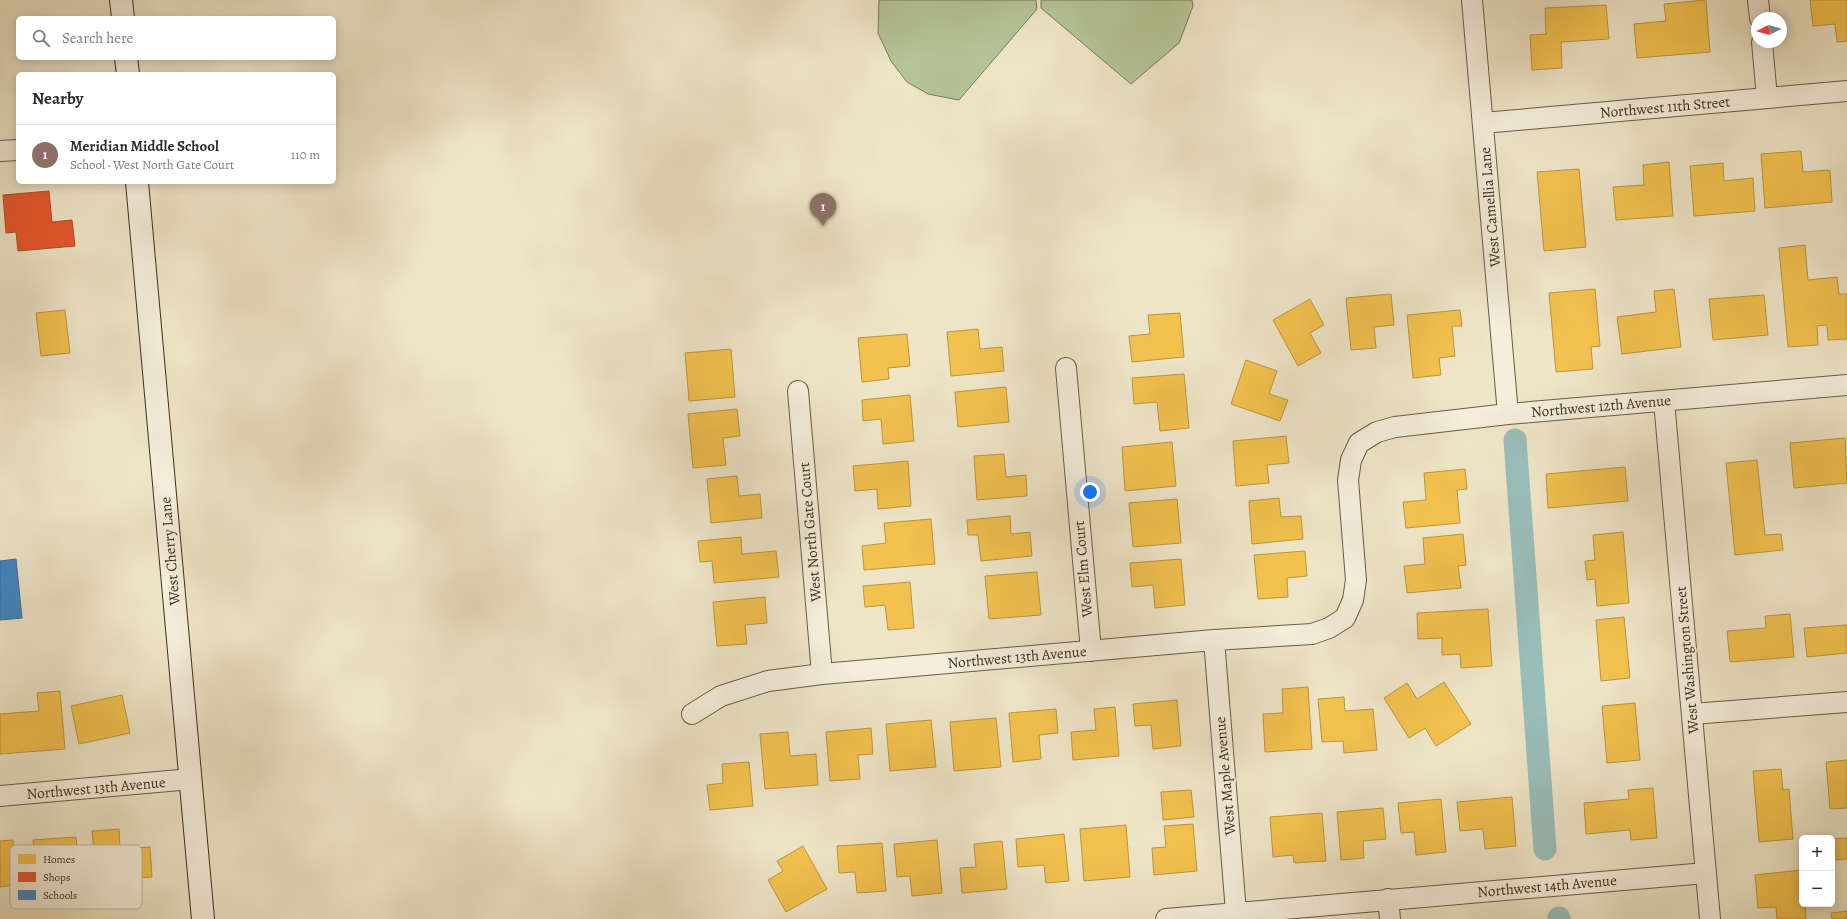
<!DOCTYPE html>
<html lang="en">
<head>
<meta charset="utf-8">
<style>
  body { margin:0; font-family:Alegreya,serif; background:#f2f2f3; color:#2b2b33 }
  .controls { position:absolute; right:12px; bottom:12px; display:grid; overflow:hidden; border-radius:6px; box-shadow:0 2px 10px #0003 }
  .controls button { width:36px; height:36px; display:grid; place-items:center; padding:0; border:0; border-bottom:1px solid #e1e1e2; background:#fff; color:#2b2b33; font:20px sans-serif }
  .compass { position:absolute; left:1751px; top:12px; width:36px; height:36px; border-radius:50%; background:#fff; box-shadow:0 2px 10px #0003; rotate:265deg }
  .you { position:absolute; left:1090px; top:492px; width:14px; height:14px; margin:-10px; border:3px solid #fff; border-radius:50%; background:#1a73e8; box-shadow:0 0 0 6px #1a73e833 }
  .badge { display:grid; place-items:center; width:26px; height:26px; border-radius:50%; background:#7c3aed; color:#fff; font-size:13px; font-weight:700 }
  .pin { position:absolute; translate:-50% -33px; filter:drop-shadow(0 1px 2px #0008) }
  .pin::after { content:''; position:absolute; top:21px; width:14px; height:12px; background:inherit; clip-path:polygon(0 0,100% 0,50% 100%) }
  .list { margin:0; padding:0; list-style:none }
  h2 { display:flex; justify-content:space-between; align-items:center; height:52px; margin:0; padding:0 16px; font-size:17px }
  h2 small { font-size:13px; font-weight:400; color:#7c7c81 }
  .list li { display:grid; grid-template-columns:26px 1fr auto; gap:12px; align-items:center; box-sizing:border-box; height:60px; padding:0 16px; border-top:1px solid #e1e1e2 }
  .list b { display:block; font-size:15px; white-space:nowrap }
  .list p { margin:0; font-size:13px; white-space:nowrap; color:#7c7c81 }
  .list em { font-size:13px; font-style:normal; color:#7c7c81 }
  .icon { flex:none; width:22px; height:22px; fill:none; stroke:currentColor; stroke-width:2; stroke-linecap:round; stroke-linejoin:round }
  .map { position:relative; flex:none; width:1847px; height:919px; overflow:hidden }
  .search { position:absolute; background:#fff; box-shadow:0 2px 10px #0003; left:16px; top:16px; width:320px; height:44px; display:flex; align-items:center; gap:10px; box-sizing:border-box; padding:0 14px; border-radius:6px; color:#7c7c81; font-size:15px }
  .panel { position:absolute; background:#fff; box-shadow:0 2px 10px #0003; left:16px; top:72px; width:320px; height:112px; border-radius:6px }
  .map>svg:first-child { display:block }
  .green { fill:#b5c598; stroke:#787a5a }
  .homes { fill:#f2c14e; stroke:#bb953f }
  .shops { fill:#e4572e; stroke:#b24b29 }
  .schools { fill:#3f88c5; stroke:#3e6d93 }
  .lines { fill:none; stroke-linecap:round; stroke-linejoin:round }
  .canal { stroke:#9abeba; stroke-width:23 }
  .street-casing { stroke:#685c48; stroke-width:22 }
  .secondary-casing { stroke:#3c2f1d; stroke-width:24 }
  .street { stroke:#f4eedb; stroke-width:20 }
  .secondary { stroke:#f4eedb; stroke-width:22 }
  .labels { text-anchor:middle; stroke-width:4; stroke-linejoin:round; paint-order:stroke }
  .street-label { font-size:15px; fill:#3c2f1d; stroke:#f4eedb }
  .key { fill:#f4eedb; stroke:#bdb5a2; stroke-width:1 }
  .key-label { font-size:11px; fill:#3c2f1d }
</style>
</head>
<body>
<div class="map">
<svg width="1847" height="919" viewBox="0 0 1847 919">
  <rect width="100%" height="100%" fill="#eee5c7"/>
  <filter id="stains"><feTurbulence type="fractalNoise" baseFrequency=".005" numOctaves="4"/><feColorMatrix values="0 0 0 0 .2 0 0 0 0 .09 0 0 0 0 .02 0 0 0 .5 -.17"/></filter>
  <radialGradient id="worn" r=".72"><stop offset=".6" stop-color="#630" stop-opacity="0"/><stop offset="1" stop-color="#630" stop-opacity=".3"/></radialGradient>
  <path class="green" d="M 879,0 L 1036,0 L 1037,9 L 959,100 L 928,94 L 907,82 L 891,61 L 878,33 Z
    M 1041,0 L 1192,0 L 1193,6 L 1179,43 L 1131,84 L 1041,8 Z"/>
  <path class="homes" d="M 1706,0 L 1710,52 L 1637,58 L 1634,24 L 1666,21 L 1664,4 Z
    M 1810,0 L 1847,0 L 1847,41 L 1837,42 L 1835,24 L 1813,26 Z
    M 1606,5 L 1609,39 L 1561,42 L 1562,68 L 1532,70 L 1530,35 L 1546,34 L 1545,8 Z
    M 1801,151 L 1803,172 L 1830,170 L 1832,202 L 1765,208 L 1761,154 Z
    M 1669,162 L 1673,216 L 1616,220 L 1613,187 L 1644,185 L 1643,165 Z
    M 1723,163 L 1724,181 L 1753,178 L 1755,211 L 1694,216 L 1690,166 Z
    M 1579,169 L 1586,247 L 1544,251 L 1537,172 Z
    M 1805,245 L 1808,280 L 1837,277 L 1839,294 L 1847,294 L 1847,339 L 1828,340 L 1827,325 L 1817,326 L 1818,345 L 1788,347 L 1779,248 Z
    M 1595,289 L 1600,346 L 1591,347 L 1593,369 L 1556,372 L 1549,293 Z
    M 1674,289 L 1681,347 L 1622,354 L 1617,317 L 1656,312 L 1654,291 Z
    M 1391,294 L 1394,325 L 1374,327 L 1376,348 L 1351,350 L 1346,298 Z
    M 1764,295 L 1768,335 L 1713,340 L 1709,299 Z
    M 1310,299 L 1324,325 L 1310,333 L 1321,353 L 1298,366 L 1273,320 Z
    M 65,310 L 70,353 L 41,356 L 36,313 Z
    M 1460,310 L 1462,326 L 1452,326 L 1455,356 L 1439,358 L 1441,375 L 1413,378 L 1407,315 Z
    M 1180,313 L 1184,357 L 1132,362 L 1129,336 L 1150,334 L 1148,315 Z
    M 978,329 L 980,349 L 1002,347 L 1004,371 L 951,376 L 947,332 Z
    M 907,334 L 910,366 L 888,368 L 889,379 L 862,382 L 858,338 Z
    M 731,349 L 735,397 L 689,401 L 685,353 Z
    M 1246,360 L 1277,371 L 1269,394 L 1288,400 L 1280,421 L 1231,404 Z
    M 1184,374 L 1189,428 L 1160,431 L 1157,402 L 1134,404 L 1132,378 Z
    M 1006,387 L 1009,422 L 958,427 L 955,392 Z
    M 910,395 L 914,441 L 883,444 L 881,419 L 863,421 L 862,400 Z
    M 737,409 L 740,436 L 723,438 L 726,465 L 693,468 L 688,414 Z
    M 1286,436 L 1289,463 L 1267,465 L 1269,483 L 1236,486 L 1233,441 Z
    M 1845,438 L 1847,483 L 1794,488 L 1790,443 Z
    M 1172,442 L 1176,486 L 1125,491 L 1122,447 Z
    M 1004,454 L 1006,477 L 1026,475 L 1027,496 L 977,500 L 974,456 Z
    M 1757,460 L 1765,535 L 1781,534 L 1783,550 L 1735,555 L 1726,463 Z
    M 908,461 L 911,506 L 878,509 L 877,489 L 855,491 L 853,466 Z
    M 1625,467 L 1628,501 L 1548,508 L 1546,474 Z
    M 1465,469 L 1467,489 L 1457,490 L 1460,523 L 1406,528 L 1403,502 L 1426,500 L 1424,473 Z
    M 737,476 L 739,496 L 760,494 L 762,518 L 711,523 L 707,479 Z
    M 1279,498 L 1281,517 L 1301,516 L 1303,539 L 1252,544 L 1249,501 Z
    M 1177,499 L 1181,543 L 1133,547 L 1129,503 Z
    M 1010,516 L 1011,534 L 1030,532 L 1032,556 L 981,561 L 978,535 L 968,535 L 967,520 Z
    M 931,519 L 935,564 L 864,570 L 862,546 L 886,543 L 884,523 Z
    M 1623,532 L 1629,603 L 1597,606 L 1595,579 L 1587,580 L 1585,561 L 1595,560 L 1593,535 Z
    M 1463,534 L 1466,565 L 1458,566 L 1461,588 L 1407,593 L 1404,566 L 1425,564 L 1423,538 Z
    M 741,537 L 742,554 L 776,551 L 779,577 L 714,583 L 712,561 L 700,562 L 698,541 Z
    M 1305,551 L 1307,576 L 1287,578 L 1288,597 L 1258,599 L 1254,555 Z
    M 1181,559 L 1185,605 L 1155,608 L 1153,585 L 1132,587 L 1130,563 Z
    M 1037,572 L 1041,615 L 989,619 L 985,576 Z
    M 910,582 L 914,628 L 888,630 L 885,605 L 865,607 L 863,586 Z
    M 765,597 L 767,623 L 745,625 L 747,644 L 717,646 L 713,602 Z
    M 1488,609 L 1492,666 L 1461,668 L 1460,654 L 1442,655 L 1442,638 L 1418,639 L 1417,613 Z
    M 1790,614 L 1794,657 L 1730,662 L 1727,631 L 1766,628 L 1765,616 Z
    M 1624,617 L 1630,678 L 1601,681 L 1596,620 Z
    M 1847,625 L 1847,653 L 1807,657 L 1804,628 Z
    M 1444,682 L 1471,724 L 1436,746 L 1425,728 L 1409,738 L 1384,698 L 1407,683 L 1417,699 Z
    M 1308,687 L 1312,749 L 1265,752 L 1263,714 L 1283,713 L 1282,689 Z
    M 60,691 L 65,749 L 0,754 L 0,714 L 39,711 L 37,693 Z
    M 122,695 L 130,733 L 79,744 L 71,706 Z
    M 1344,697 L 1345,711 L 1373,709 L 1377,750 L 1344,753 L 1343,741 L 1322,742 L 1318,699 Z
    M 1177,700 L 1181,746 L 1153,749 L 1151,725 L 1135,726 L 1133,704 Z
    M 1635,703 L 1640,760 L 1607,763 L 1602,706 Z
    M 1115,707 L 1119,756 L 1073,760 L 1071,732 L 1096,730 L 1094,709 Z
    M 1056,709 L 1058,733 L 1039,735 L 1041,759 L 1013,762 L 1009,713 Z
    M 996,718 L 1001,767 L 954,771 L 950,722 Z
    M 931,720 L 936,767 L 890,771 L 886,724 Z
    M 871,728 L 873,754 L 858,755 L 860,779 L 830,781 L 826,732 Z
    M 788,732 L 790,756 L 816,754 L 818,785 L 765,789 L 760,734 Z
    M 1847,760 L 1847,808 L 1830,809 L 1826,762 Z
    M 749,762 L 753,806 L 710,810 L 707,785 L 723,783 L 722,764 Z
    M 1781,769 L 1783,790 L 1789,789 L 1793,839 L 1759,842 L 1753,771 Z
    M 1653,788 L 1657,838 L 1631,840 L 1630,830 L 1586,834 L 1584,803 L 1629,799 L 1628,790 Z
    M 1191,790 L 1194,817 L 1163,820 L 1161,792 Z
    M 1512,797 L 1516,846 L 1485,849 L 1483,829 L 1460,831 L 1457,802 Z
    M 1441,799 L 1446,852 L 1416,855 L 1414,832 L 1401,833 L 1398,803 Z
    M 1383,808 L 1386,839 L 1363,841 L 1364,858 L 1341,860 L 1337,812 Z
    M 1322,813 L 1326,861 L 1294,863 L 1293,855 L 1273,857 L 1270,817 Z
    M 1193,824 L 1197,871 L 1154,875 L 1152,848 L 1166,847 L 1164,826 Z
    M 1126,825 L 1130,877 L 1084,881 L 1080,829 Z
    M 119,829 L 120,849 L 150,847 L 152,877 L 124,879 L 125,891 L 98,893 L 92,831 Z
    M 1064,834 L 1069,881 L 1046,883 L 1044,865 L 1018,867 L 1016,839 Z
    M 76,837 L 80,880 L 36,884 L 33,840 Z
    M 1847,838 L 1847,859 L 1832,860 L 1832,839 Z
    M 13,840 L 16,885 L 0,887 L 0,841 Z
    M 937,840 L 942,893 L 912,896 L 910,876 L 897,877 L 894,844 Z
    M 1002,841 L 1007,889 L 962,893 L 960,868 L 976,867 L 974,844 Z
    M 882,843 L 886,891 L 857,893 L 855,872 L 839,873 L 837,846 Z
    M 803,846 L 827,889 L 786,912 L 768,880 L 783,871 L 777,861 Z
    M 1802,870 L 1802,904 L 1805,904 L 1806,919 L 1777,919 L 1776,907 L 1758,908 L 1755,875 Z
    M 1847,911 L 1847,919 L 1832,919 L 1831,913 Z"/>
  <path class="shops" d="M 49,191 L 52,222 L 72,220 L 75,246 L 18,251 L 16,232 L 6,233 L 3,195 Z"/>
  <path class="schools" d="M 16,559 L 22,618 L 0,620 L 0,561 Z"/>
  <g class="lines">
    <path class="canal" d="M 1515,440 L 1545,849
      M 1559,918 L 1559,919"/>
    <defs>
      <path id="street" d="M 1472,0 L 1508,414
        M 1758,0 L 1760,18
        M 1762,42 L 1767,98
        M 1483,123 L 1847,91
        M 0,151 L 18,150
        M 1066,368 L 1091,651
        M 798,391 L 822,674
        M 1664,401 L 1710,919
        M 1214,640 L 1236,912
        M 692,714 L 721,696 L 768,681 L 822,674 L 1214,640 L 1312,634 L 1329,628 L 1345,618 L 1353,600 L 1356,580 L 1348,480 L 1351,460 L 1359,443 L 1377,432 L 1395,427 L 1508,414 L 1847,385
        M 1692,714 L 1847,702
        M 0,796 L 191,779
        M 1388,899 L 1390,919
        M 1166,919 L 1706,873"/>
      <path id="secondary" d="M 121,0 L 123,18
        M 126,58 L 128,74
        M 137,182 L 203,919"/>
    </defs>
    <use href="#street" class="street-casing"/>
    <use href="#secondary" class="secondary-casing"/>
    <use href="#street" class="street"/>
    <use href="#secondary" class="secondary"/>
  </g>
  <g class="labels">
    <g class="street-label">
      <text transform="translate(1665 107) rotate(-5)" y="5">Northwest 11th Street</text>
      <text transform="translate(1490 207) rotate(-95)" y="5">West Camellia Lane</text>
      <text transform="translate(1601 406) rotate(-5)" y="5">Northwest 12th Avenue</text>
      <text transform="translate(810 532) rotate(-95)" y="5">West North Gate Court</text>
      <text transform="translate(170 551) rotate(-95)" y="5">West Cherry Lane</text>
      <text transform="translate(1083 569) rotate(-95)" y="5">West Elm Court</text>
      <text transform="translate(1017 657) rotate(-5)" y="5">Northwest 13th Avenue</text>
      <text transform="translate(1687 660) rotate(-95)" y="5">West Washington Street</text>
      <text transform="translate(1225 776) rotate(-95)" y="5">West Maple Avenue</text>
      <text transform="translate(96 788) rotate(-5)" y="5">Northwest 13th Avenue</text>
      <text transform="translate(1547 886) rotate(-5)" y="5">Northwest 14th Avenue</text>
    </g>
  </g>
  <rect x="10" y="845" width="132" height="64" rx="6" class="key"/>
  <rect x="18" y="854" width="18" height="10" fill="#f2c14e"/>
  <rect x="18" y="872" width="18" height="10" fill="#e4572e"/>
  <rect x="18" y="890" width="18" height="10" fill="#3f88c5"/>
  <g class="key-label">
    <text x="43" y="863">Homes</text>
    <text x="43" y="881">Shops</text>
    <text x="43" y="899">Schools</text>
  </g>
  <rect width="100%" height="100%" filter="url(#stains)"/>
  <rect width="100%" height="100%" fill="url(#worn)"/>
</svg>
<div class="controls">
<button>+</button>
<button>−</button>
</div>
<svg class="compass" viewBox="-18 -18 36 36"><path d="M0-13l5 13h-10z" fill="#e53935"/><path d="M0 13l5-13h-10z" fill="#7c7c81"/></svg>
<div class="you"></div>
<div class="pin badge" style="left:823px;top:226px;background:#8d6e63">1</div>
<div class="search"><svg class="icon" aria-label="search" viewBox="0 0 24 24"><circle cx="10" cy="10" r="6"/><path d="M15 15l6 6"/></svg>Search here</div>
<section class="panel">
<h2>Nearby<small></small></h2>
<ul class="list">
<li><span class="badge" style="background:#8d6e63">1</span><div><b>Meridian Middle School</b><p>School · West North Gate Court</p></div><em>110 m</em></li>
</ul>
</section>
</div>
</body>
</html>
